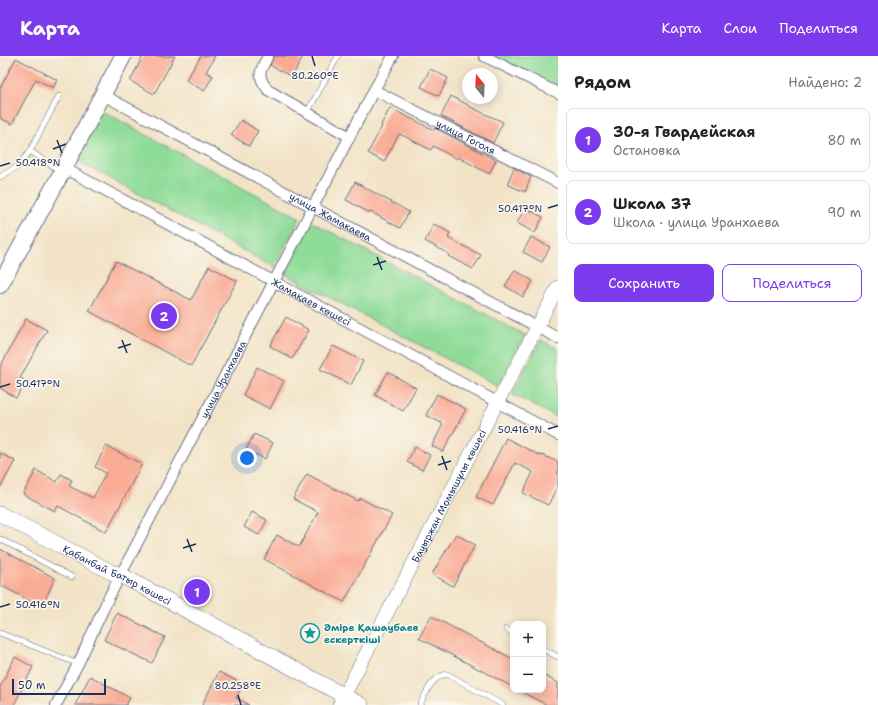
<!DOCTYPE html>
<html lang="ru">
<head>
<meta charset="utf-8">
<style>
  body { margin:0; font-family:"Shantell Sans",sans-serif; background:#f2f2f2; color:#222 }
  .controls { position:absolute; right:12px; bottom:12px; display:grid; overflow:hidden; border-radius:8px; box-shadow:0 2px 10px #0003 }
  .controls button { width:36px; height:36px; display:grid; place-items:center; padding:0; border:0; border-bottom:1px solid #e0e0e0; background:#fff; color:#222; font:20px sans-serif }
  .compass { position:absolute; left:462px; top:12px; width:36px; height:36px; border-radius:50%; background:#fff; box-shadow:0 2px 10px #0003; rotate:342deg }
  .scale { position:absolute; left:12px; bottom:10px; width:94px; box-sizing:border-box; padding-left:4px; border:2px solid #1b2f5e; border-top:0; font-size:11px; line-height:14px; white-space:nowrap; color:#1b2f5e; -webkit-text-stroke:3px #fbf7ec; paint-order:stroke }
  .you { position:absolute; left:247px; top:402px; width:14px; height:14px; margin:-10px; border:3px solid #fff; border-radius:50%; background:#1a73e8; box-shadow:0 0 0 6px #1a73e833 }
  .badge { display:grid; place-items:center; width:26px; height:26px; border-radius:50%; background:#7c3aed; color:#fff; font-size:13px; font-weight:700 }
  .pin { position:absolute; translate:-50% -50%; border:2px solid #fff; box-shadow:0 1px 4px #0006 }
  .list { margin:0; padding:0; list-style:none }
  h2 { display:flex; justify-content:space-between; align-items:center; height:52px; margin:0; padding:0 16px; font-size:17px }
  h2 small { font-size:13px; font-weight:400; color:#767676 }
  .list li { display:grid; grid-template-columns:26px 1fr auto; gap:12px; align-items:center; box-sizing:border-box; height:64px; margin:0 8px 8px; padding:0 8px; border:1px solid #e0e0e0; border-radius:8px }
  .list b { display:block; font-size:15px; white-space:nowrap }
  .list p { margin:0; font-size:13px; white-space:nowrap; color:#767676 }
  .list em { font-size:13px; font-style:normal; color:#767676 }
  .actions { display:flex; gap:8px; padding:12px 16px }
  .actions a { flex:1; padding:9px 0; border:1px solid #7c3aed; border-radius:8px; text-align:center; font-size:14px; color:#7c3aed }
  .actions .main { background:#7c3aed; color:#fff }
  .map { position:relative; flex:none; width:558px; height:649px; overflow:hidden }
  header { display:flex; align-items:center; gap:24px; box-sizing:border-box; height:56px; padding:0 20px; background:#7c3aed; color:#fff }
  header strong { font-size:19px }
  nav { display:flex; gap:22px; margin-inline-start:auto; font-size:14px }
  main { display:flex }
  aside { flex:1; background:#fff }
  .map>svg:first-child { display:block }
  .green { fill:#8fdc99; stroke:#55867c }
  .building { fill:#f9ab94 }
  .lines { fill:none; stroke-linecap:round; stroke-linejoin:round }
  .service-casing { stroke:#666e82; stroke-width:6 }
  .minor-casing { stroke:#666e82; stroke-width:12 }
  .tertiary-casing { stroke:#666e82; stroke-width:14 }
  .secondary-casing { stroke:#666e82; stroke-width:16 }
  .primary-casing { stroke:#666e82; stroke-width:18 }
  .service { stroke:#fff; stroke-width:5 }
  .minor { stroke:#fff; stroke-width:10 }
  .tertiary { stroke:#fff; stroke-width:13 }
  .secondary { stroke:#fff; stroke-width:15 }
  .primary { stroke:#fff; stroke-width:16 }
  .ticks { fill:none; stroke:#1b2f5e; stroke-width:1.5 }
  .labels { text-anchor:middle; stroke-width:3.5; stroke-linejoin:round; paint-order:stroke }
  .street-label { font-size:10px; fill:#1b2f5e; stroke:#fbf7ec }
  .culture-label { font-size:10px; font-weight:bold; fill:#0d838f; stroke:#fbf7ec; text-anchor:start }
  .ticks-label { font-size:10px; text-anchor:middle; fill:#1b2f5e; stroke:#fbf7ec; stroke-width:3.5; stroke-linejoin:round; paint-order:stroke }
</style>
</head>
<body>
<header>
<strong>Карта</strong>
<nav><a>Карта</a><a>Слои</a><a>Поделиться</a></nav>
</header>
<main>
<div class="map">
<svg width="558" height="649" viewBox="0 0 558 649">
  <rect width="100%" height="100%" fill="#fbf7ec"/>
  <filter id="ink" filterUnits="userSpaceOnUse"><feTurbulence type="fractalNoise" baseFrequency=".025" numOctaves="2"/><feDisplacementMap in="SourceGraphic" scale="8" xChannelSelector="R" yChannelSelector="G"/><feConvolveMatrix kernelMatrix="1 2 1 2 8 2 1 2 1" color-interpolation-filters="sRGB"/></filter>
  <filter id="wash" filterUnits="userSpaceOnUse"><feTurbulence type="fractalNoise" baseFrequency=".012" numOctaves="4" result="noise"/><feDisplacementMap in="SourceGraphic" scale="16" xChannelSelector="R" yChannelSelector="G"/><feGaussianBlur stdDeviation="0.9" result="paint"/><feColorMatrix in="noise" values="0 0 0 0 0 0 0 0 0 0 0 0 0 0 0 0 0 1.4 0 .05"/><feComposite in="paint" operator="in"/></filter>
  <g filter="url(#wash)">
    <rect width="100%" height="100%" fill="#f2e3c6"/>
    <path class="green" d="M 488,0 L 558,0 L 558,34 Z
      M 102,55 L 300,162 L 274,211 L 76,104 Z
      M 312,166 L 525,279 L 498,330 L 285,218 Z
      M 541,284 L 558,293 L 558,362 L 512,338 Z"/>
    <g id="blocks">
      <path class="building" d="M 143,0 L 175,0 L 154,38 L 130,25 Z
        M 201,0 L 215,0 L 206,16 L 213,20 L 204,35 L 186,24 Z
        M 274,0 L 303,0 L 292,21 L 270,9 Z
        M 16,2 L 57,24 L 53,32 L 36,23 L 12,68 L 0,62 L 0,32 Z
        M 430,13 L 448,22 L 439,40 L 421,31 Z
        M 451,40 L 468,49 L 468,50 L 503,66 L 493,87 L 441,60 Z
        M 390,52 L 434,74 L 435,72 L 496,104 L 489,118 L 458,101 L 457,103 L 433,90 L 431,94 L 402,79 L 399,78 L 384,106 L 368,97 L 382,70 L 381,69 Z
        M 241,64 L 258,75 L 249,90 L 231,79 Z
        M 514,112 L 531,121 L 525,136 L 507,128 Z
        M 355,126 L 409,156 L 400,172 L 371,156 L 370,157 L 346,144 Z
        M 525,152 L 543,161 L 535,177 L 517,167 Z
        M 434,168 L 450,177 L 448,182 L 481,199 L 473,213 L 448,200 L 449,198 L 425,185 Z
        M 531,181 L 550,191 L 542,206 L 523,196 Z
        M 116,205 L 191,244 L 209,210 L 237,225 L 191,310 L 89,255 Z
        M 515,214 L 533,225 L 523,241 L 505,230 Z
        M 286,261 L 309,274 L 292,303 L 270,290 Z
        M 26,263 L 47,274 L 20,322 L 26,325 L 16,342 L 0,332 L 0,311 Z
        M 333,290 L 363,305 L 351,329 L 320,313 Z
        M 257,311 L 284,325 L 270,353 L 243,339 Z
        M 388,316 L 416,332 L 403,355 L 375,339 Z
        M 437,338 L 466,353 L 443,396 L 432,390 L 443,368 L 426,359 Z
        M 254,378 L 273,387 L 265,403 L 246,394 Z
        M 506,382 L 541,400 L 542,399 L 558,406 L 558,429 L 548,449 L 523,437 L 533,416 L 515,407 L 493,449 L 476,441 Z
        M 106,390 L 142,408 L 106,476 L 58,450 L 55,455 L 23,438 L 36,414 L 57,426 L 61,418 L 72,424 L 69,430 L 93,442 L 106,417 L 95,411 Z
        M 415,391 L 430,399 L 422,414 L 407,406 Z
        M 0,397 L 15,405 L 0,432 Z
        M 307,418 L 358,445 L 360,442 L 392,459 L 344,546 L 264,503 L 277,479 L 299,491 L 318,456 L 293,443 Z
        M 252,456 L 267,464 L 259,479 L 244,471 Z
        M 456,478 L 475,489 L 453,530 L 432,518 Z
        M 0,493 L 55,522 L 42,551 L 0,529 Z
        M 117,557 L 165,581 L 152,607 L 104,584 Z
        M 431,560 L 513,603 L 513,631 L 419,582 Z
        M 15,601 L 33,611 L 14,649 L 0,649 L 0,631 Z
        M 219,616 L 243,628 L 236,642 L 249,649 L 202,649 Z
        M 543,619 L 558,627 L 558,649 L 547,649 L 518,634 L 543,634 Z
        M 90,620 L 130,642 L 126,649 L 75,649 Z"/>
    </g>
  </g>
  <g filter="url(#ink)">
    <use href="#blocks" fill-opacity="0" stroke="#666e82" stroke-width="1"/>
    <g class="lines">
      <defs>
        <path id="service" d="M 307,57 L 338,0
          M 30,95 L 60,115
          M 0,121 L 18,110 L 30,95 L 59,40
          M 0,483 L 72,521
          M 506,573 L 513,577
          M 0,577 L 78,608
          M 543,593 L 558,601
          M 420,649 C 426,637 432,620 447,618 L 503,649"/>
        <g id="minor">
          <path d="M 268,0 C 260,15 256,19 268,34 L 350,81"/>
          <path d="M 484,0 L 558,37"/>
          <path id="s1" d="M 374,34 L 558,127"/>
          <path id="s2" d="M 103,39 L 558,282"/>
          <path id="s3" d="M 64,112 L 558,379"/>
          <path id="s4" d="M 56,649 L 78,608 L 108,543 L 374,34 L 393,0"/>
        </g>
        <g id="tertiary">
          <path id="s5" d="M 339,649 L 558,231"/>
        </g>
        <g id="secondary">
          <path id="s6" d="M 0,458 L 111,516 L 121,519 L 361,649"/>
        </g>
        <path id="primary" d="M 0,229 L 62,116 L 123,0"/>
      </defs>
      <use href="#service" class="service-casing"/>
      <use href="#minor" class="minor-casing"/>
      <use href="#tertiary" class="tertiary-casing"/>
      <use href="#secondary" class="secondary-casing"/>
      <use href="#primary" class="primary-casing"/>
      <use href="#service" class="service"/>
      <use href="#minor" class="minor"/>
      <use href="#tertiary" class="tertiary"/>
      <use href="#secondary" class="secondary"/>
      <use href="#primary" class="primary"/>
    </g>
  </g>
  <path class="ticks" d="M 312,0 L 315,10M 57,84 L 62,97M 53,93 L 66,88M 0,110 L 10,107M 548,152 L 558,149M 377,201 L 382,214M 373,209 L 386,205M 122,284 L 127,297M 118,292 L 131,288M 0,331 L 10,328M 548,373 L 558,370M 442,400 L 447,414M 438,409 L 451,405M 187,483 L 192,496M 183,492 L 196,488M 0,551 L 10,548M 238,639 L 241,649"/>
  <defs>
    <symbol id="sight-ring" viewBox="-11 -11 22 22"><circle r="9.5" fill="#fbf7ec" stroke="#0f9aa8" stroke-width="1.5"/><path d="M0-6L1.8-2.2L6-1.7L2.9 1.2L3.7 5.4L0 3.3L-3.7 5.4L-2.9 1.2L-6-1.7L-1.8-2.2Z" fill="#0f9aa8"/></symbol>
  </defs>
  <g fill-rule="evenodd">
    <use href="#sight-ring" x="299" y="566" width="22" height="22"/>
  </g>
  <g class="labels">
    <g class="street-label">
      <text dy="4" stroke="none"><textPath href="#s1" startOffset="103">улица Гоголя</textPath></text>
      <text dy="4" stroke="none"><textPath href="#s2" startOffset="258">улица Жамакаева</textPath></text>
      <text dy="4" stroke="none"><textPath href="#s3" startOffset="281">Жамақаев көшесі</textPath></text>
      <text dy="4" stroke="none"><textPath href="#s4" startOffset="366">улица Уранхаева</textPath></text>
      <text dy="4" stroke="none"><textPath href="#s5" startOffset="236">Бауыржан Момышұлы көшесі</textPath></text>
      <text dy="4" stroke="none"><textPath href="#s6" startOffset="132">Қабанбай Батыр көшесі</textPath></text>
    </g>
    <g class="culture-label">
      <text x="324" y="575">Әміре Қашаубаев<tspan x="324" dy="12">ескерткіші</tspan></text>
    </g>
  </g>
  <g class="ticks-label">
    <text x="315" y="23">80.260°E</text>
    <text x="38" y="110">50.418°N</text>
    <text x="520" y="156">50.417°N</text>
    <text x="38" y="331">50.417°N</text>
    <text x="520" y="377">50.416°N</text>
    <text x="38" y="552">50.416°N</text>
    <text x="238" y="633">80.258°E</text>
  </g>
</svg>
<div class="controls">
<button>+</button>
<button>−</button>
</div>
<svg class="compass" viewBox="-18 -18 36 36"><path d="M0-13l5 13h-10z" fill="#e53935"/><path d="M0 13l5-13h-10z" fill="#767676"/></svg>
<div class="scale">50 m</div>
<div class="you"></div>
<div class="pin badge" style="left:197px;top:536px">1</div>
<div class="pin badge" style="left:164px;top:260px">2</div>
</div>
<aside>
<h2>Рядом<small>Найдено: 2</small></h2>
<ul class="list">
<li><span class="badge">1</span><div><b>30-я Гвардейская</b><p>Остановка</p></div><em>80 m</em></li>
<li><span class="badge">2</span><div><b>Школа 37</b><p>Школа · улица Уранхаева</p></div><em>90 m</em></li>
</ul>
<div class="actions"><a class="main">Сохранить</a><a>Поделиться</a></div>
</aside>
</main>
</body>
</html>
